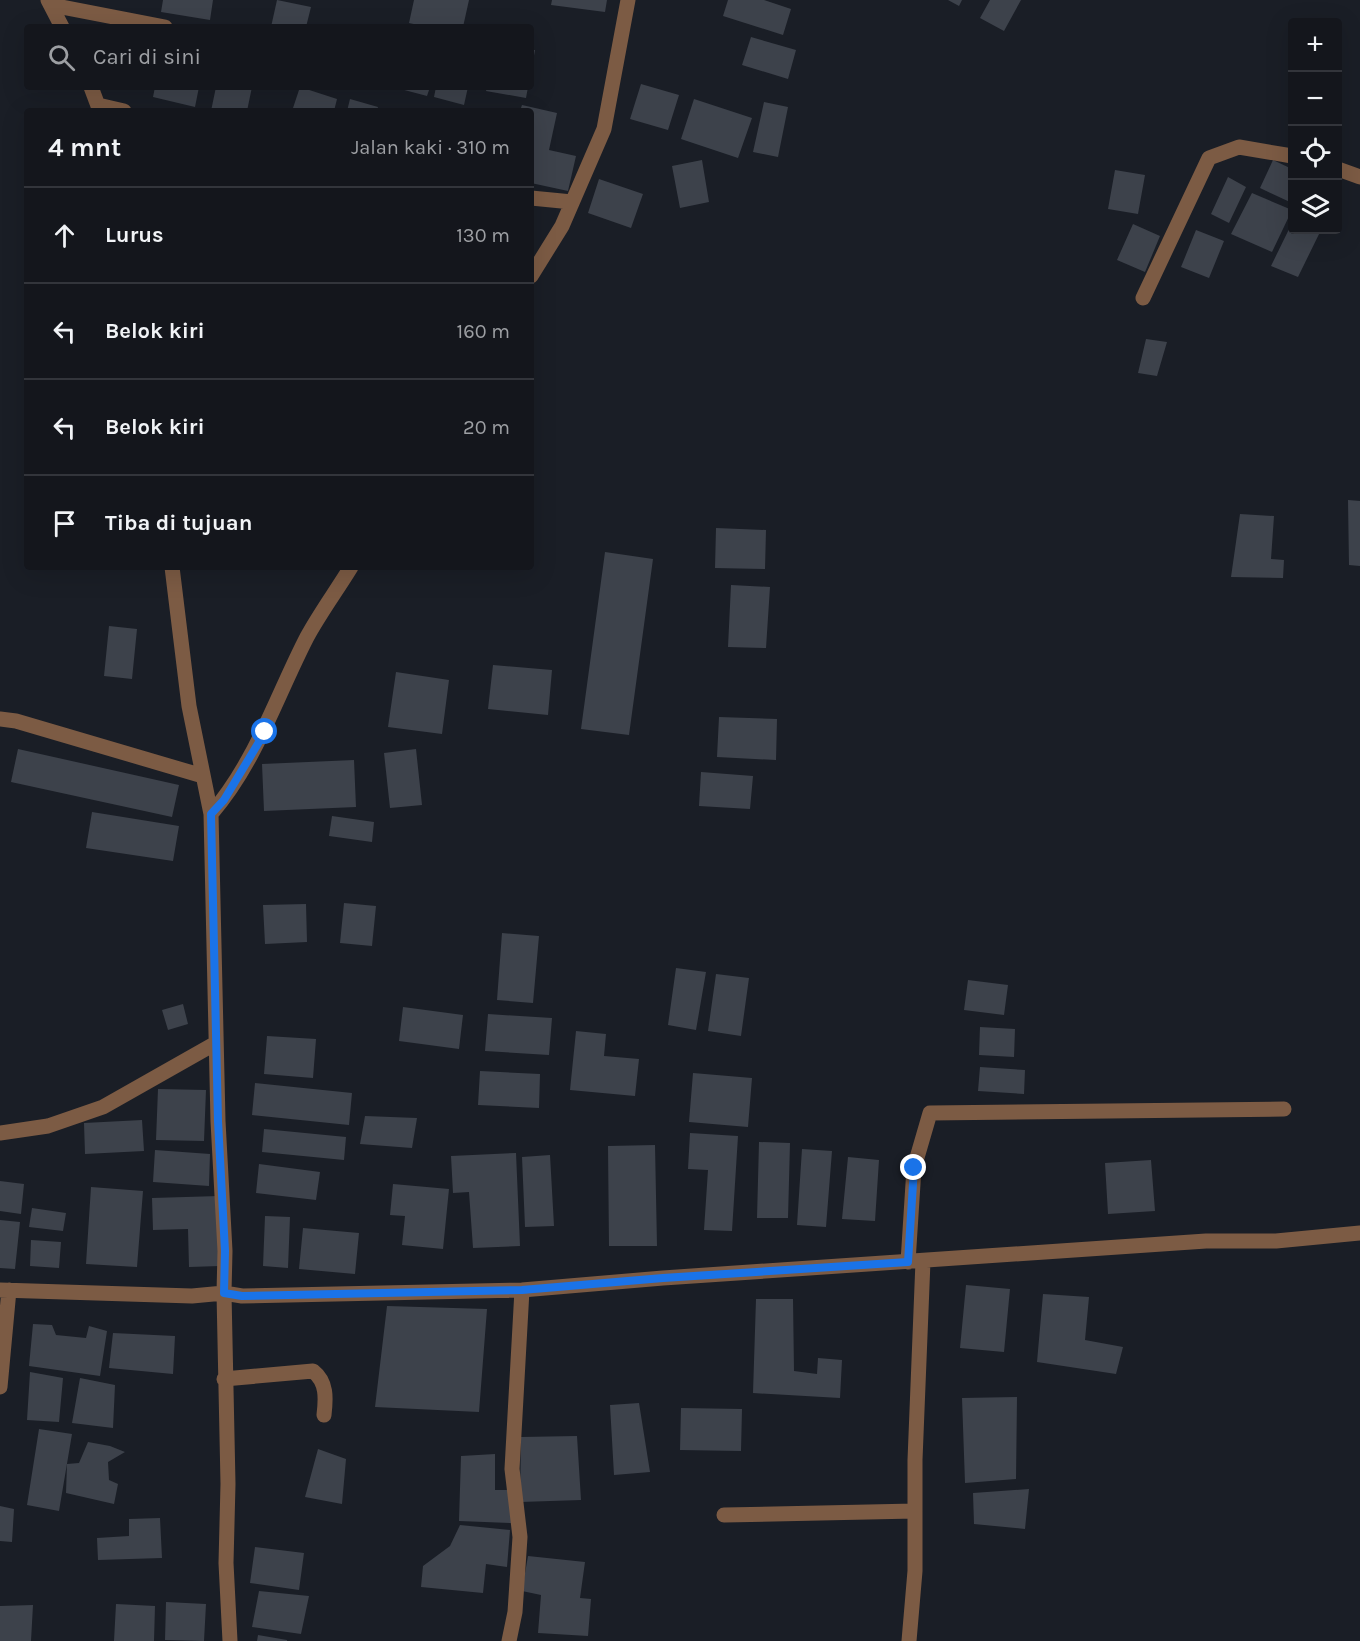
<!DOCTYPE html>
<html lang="id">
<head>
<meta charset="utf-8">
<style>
  body { margin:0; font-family:Karla,sans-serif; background:#212329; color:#f1f3f6 }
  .controls { position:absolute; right:18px; top:18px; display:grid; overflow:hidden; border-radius:6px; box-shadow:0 6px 24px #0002 }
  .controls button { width:54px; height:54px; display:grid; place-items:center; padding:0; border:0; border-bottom:2px solid #33353b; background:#14161c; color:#f1f3f6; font:30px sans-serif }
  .stop { position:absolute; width:18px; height:18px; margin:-14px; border:4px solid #1a73e8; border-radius:50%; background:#fff }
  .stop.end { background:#1a73e8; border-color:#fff; box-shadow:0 2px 6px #0008 }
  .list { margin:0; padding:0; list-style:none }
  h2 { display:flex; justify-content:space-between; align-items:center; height:78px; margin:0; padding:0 24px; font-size:26px }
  h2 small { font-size:20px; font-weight:400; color:#9d9fa3 }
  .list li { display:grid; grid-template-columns:39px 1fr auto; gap:18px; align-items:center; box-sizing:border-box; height:96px; padding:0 24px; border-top:2px solid #33353b }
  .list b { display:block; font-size:22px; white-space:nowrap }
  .list em { font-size:20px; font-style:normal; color:#9d9fa3 }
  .icon { flex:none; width:33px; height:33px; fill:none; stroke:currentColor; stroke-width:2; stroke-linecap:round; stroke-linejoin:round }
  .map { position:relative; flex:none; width:1360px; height:1641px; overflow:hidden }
  .search { position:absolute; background:#14161c; box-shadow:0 6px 24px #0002; left:24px; top:24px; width:510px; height:66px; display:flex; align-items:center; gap:15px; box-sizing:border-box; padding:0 21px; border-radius:6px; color:#9d9fa3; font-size:22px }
  .panel { position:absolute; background:#14161c; box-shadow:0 6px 24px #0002; left:24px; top:108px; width:510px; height:462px; border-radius:6px }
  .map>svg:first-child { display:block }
  .building { fill:#3d424b }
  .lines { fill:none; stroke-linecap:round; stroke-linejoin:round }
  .street { stroke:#7c5b44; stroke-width:15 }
  .route { stroke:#1a73e8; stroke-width:8 }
</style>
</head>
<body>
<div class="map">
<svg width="1360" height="1641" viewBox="0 0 1360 1641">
  <rect width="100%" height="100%" fill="#1a1e26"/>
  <path class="building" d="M 163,0 L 213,0 L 210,20 L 161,12 Z
    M 277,0 L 311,7 L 306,27 L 271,27 Z
    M 414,0 L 469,0 L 463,27 L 427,27 L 409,23 Z
    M 552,0 L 607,0 L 605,12 L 551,5 Z
    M 728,0 L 764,0 L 791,9 L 783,35 L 723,16 Z
    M 948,0 L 962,0 L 959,6 Z
    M 990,0 L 1021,0 L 1004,31 L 980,18 Z
    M 751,37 L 796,50 L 788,79 L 742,65 Z
    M 531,50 L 535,50 L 532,67 L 531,67 Z
    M 641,84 L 679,95 L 668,130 L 630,119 Z
    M 155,87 L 199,87 L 195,107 L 153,97 Z
    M 216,87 L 252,87 L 247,111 L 211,111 Z
    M 300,87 L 337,99 L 334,111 L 292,111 Z
    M 393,87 L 430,87 L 427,96 Z
    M 436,87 L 468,87 L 464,105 L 434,97 Z
    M 487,87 L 528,87 L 526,98 L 486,91 Z
    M 350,99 L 378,107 L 377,111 L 347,111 Z
    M 694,99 L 752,118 L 738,158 L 681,139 Z
    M 764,102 L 788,107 L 778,157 L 753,152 Z
    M 522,105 L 557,113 L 549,150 L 576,156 L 568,191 L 531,183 L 531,111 L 520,111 Z
    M 702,160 L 709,202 L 680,208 L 672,166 Z
    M 1273,160 L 1292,169 L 1292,203 L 1260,188 Z
    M 1115,170 L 1145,175 L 1138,214 L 1108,209 Z
    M 1228,177 L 1246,187 L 1229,223 L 1211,214 Z
    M 599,179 L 643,194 L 631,228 L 588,213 Z
    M 1252,193 L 1292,210 L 1272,252 L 1231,234 Z
    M 1292,223 L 1292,230 L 1321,230 L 1298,277 L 1271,266 Z
    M 1133,224 L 1160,236 L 1145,272 L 1117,260 Z
    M 1196,230 L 1224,241 L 1209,278 L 1181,267 Z
    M 1146,339 L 1167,342 L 1157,376 L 1138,373 Z
    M 1348,500 L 1360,501 L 1360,566 L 1349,565 Z
    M 1240,514 L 1274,516 L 1271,559 L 1284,560 L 1283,578 L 1231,577 Z
    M 716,528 L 766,530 L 765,569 L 715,568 Z
    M 605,552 L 653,559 L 629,735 L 581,729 Z
    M 731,585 L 770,587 L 766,648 L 728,647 Z
    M 109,626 L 137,629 L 132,679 L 104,676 Z
    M 493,665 L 552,670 L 548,715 L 488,709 Z
    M 396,672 L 449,680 L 442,734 L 388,727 Z
    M 719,717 L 777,719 L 776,760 L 717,757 Z
    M 18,749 L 179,785 L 172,817 L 11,782 Z
    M 416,749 L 422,805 L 390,808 L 384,753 Z
    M 354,760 L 356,807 L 264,811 L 262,764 Z
    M 701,772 L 753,776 L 750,809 L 699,806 Z
    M 92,812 L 179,826 L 173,861 L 86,848 Z
    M 332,816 L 374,822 L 372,842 L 329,836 Z
    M 344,903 L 376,906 L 372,946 L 340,943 Z
    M 306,904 L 307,942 L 265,944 L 263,905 Z
    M 502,933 L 539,936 L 533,1003 L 497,1000 Z
    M 676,968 L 706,972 L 696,1030 L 668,1025 Z
    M 716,974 L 749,978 L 741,1036 L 708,1031 Z
    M 968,980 L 1008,985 L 1004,1015 L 964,1010 Z
    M 183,1004 L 188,1024 L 168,1030 L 162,1010 Z
    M 403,1007 L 463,1015 L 459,1049 L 399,1041 Z
    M 488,1014 L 552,1018 L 549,1055 L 485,1051 Z
    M 980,1027 L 1015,1029 L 1014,1057 L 979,1055 Z
    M 576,1031 L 606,1034 L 604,1056 L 639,1059 L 635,1096 L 570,1090 Z
    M 267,1036 L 316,1039 L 313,1078 L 264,1074 Z
    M 980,1067 L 1025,1070 L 1024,1094 L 978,1091 Z
    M 480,1071 L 540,1074 L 539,1108 L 478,1105 Z
    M 693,1073 L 752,1078 L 748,1127 L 689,1122 Z
    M 255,1083 L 352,1093 L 349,1125 L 252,1115 Z
    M 158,1089 L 206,1090 L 204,1141 L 156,1140 Z
    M 365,1116 L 417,1118 L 412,1148 L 360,1144 Z
    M 142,1120 L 144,1151 L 85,1154 L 84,1123 Z
    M 264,1129 L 346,1137 L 344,1160 L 262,1152 Z
    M 690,1133 L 738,1136 L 732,1231 L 704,1230 L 708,1170 L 688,1169 Z
    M 759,1142 L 790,1143 L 788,1218 L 757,1218 Z
    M 655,1145 L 657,1246 L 609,1246 L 608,1146 Z
    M 802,1149 L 832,1151 L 826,1227 L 797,1225 Z
    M 155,1150 L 210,1154 L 209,1186 L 153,1182 Z
    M 516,1153 L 520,1246 L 473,1248 L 469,1192 L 453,1193 L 451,1156 Z
    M 550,1155 L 554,1226 L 525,1227 L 522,1157 Z
    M 848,1157 L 879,1160 L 875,1221 L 842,1219 Z
    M 1151,1160 L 1155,1211 L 1108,1214 L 1105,1163 Z
    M 259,1164 L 320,1172 L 316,1200 L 256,1193 Z
    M 0,1181 L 24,1184 L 21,1214 L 0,1211 Z
    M 393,1184 L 449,1189 L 443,1249 L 402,1245 L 405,1216 L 390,1215 Z
    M 91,1187 L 143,1191 L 137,1267 L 86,1264 Z
    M 219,1196 L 220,1266 L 189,1267 L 188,1229 L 153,1230 L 152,1198 Z
    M 32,1208 L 66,1213 L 63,1231 L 29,1227 Z
    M 265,1216 L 290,1217 L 288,1268 L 263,1266 Z
    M 0,1220 L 20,1222 L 15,1269 L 0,1268 Z
    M 303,1228 L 359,1233 L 355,1274 L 299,1269 Z
    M 31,1240 L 61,1242 L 59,1268 L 30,1266 Z
    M 966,1285 L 1010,1289 L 1004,1352 L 960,1348 Z
    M 1043,1294 L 1089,1297 L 1085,1340 L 1123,1347 L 1116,1374 L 1037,1362 Z
    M 756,1299 L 793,1299 L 794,1371 L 817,1374 L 818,1358 L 842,1360 L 840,1398 L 753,1393 Z
    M 387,1306 L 487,1309 L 479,1412 L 375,1407 Z
    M 33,1324 L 52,1325 L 56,1335 L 86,1338 L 89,1326 L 107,1331 L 100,1376 L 29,1366 Z
    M 113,1333 L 175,1336 L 173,1374 L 109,1368 Z
    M 30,1372 L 63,1378 L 59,1422 L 27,1420 Z
    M 80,1378 L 115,1385 L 113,1428 L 72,1423 Z
    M 1017,1397 L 1016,1479 L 965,1483 L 962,1398 Z
    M 639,1403 L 650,1472 L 614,1475 L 610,1405 Z
    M 681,1408 L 742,1409 L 741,1451 L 680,1450 Z
    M 39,1429 L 72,1434 L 59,1511 L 27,1505 Z
    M 577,1436 L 581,1500 L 520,1502 L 521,1437 Z
    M 88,1442 L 110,1446 L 125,1452 L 108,1462 L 109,1480 L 118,1484 L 114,1504 L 66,1493 L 67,1464 L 79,1463 Z
    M 318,1449 L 346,1459 L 342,1504 L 305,1497 Z
    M 495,1454 L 495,1490 L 514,1490 L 511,1523 L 459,1521 L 461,1456 Z
    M 1029,1489 L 1025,1529 L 974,1524 L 973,1493 Z
    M 0,1506 L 14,1509 L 12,1542 L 0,1541 Z
    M 160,1518 L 162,1558 L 98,1560 L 97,1538 L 129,1536 L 129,1519 Z
    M 460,1525 L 510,1530 L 507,1567 L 486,1564 L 483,1593 L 421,1587 L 423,1566 L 450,1546 Z
    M 255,1547 L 304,1553 L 299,1590 L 250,1583 Z
    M 528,1556 L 585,1562 L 580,1598 L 591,1599 L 588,1636 L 538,1633 L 541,1595 L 522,1591 Z
    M 259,1591 L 309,1596 L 301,1634 L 252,1627 Z
    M 166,1602 L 206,1604 L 204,1641 L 165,1640 Z
    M 116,1604 L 155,1606 L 154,1641 L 114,1641 Z
    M 33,1605 L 31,1641 L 0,1641 L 0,1606 Z
    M 258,1635 L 287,1640 L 287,1641 L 257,1641 Z"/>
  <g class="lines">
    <path class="street" d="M 48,0 L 62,27
      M 51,5 L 165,27
      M 91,87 L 100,111
      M 98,105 L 124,111
      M 1338,169 L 1360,177
      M 531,198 L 572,202
      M 531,276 L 562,226 L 604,129 L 628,0
      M 1143,298 L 1209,158 L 1239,147 L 1292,156
      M 172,567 L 189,706 L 211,814 L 218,1121 L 225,1251 L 224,1293 L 242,1296 L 522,1290 L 663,1278 L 1206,1241 L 1276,1241 L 1360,1233
      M 0,719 L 16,721 L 203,776
      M 211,814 C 256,762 276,697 307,637 C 320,613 337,590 351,567
      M 0,1133 L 48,1126 L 103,1107 L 216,1043
      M 908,1262 L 914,1168 L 930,1113 L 1284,1109
      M 0,1290 L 192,1296 L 224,1293 L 228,1484 L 226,1563 L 230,1641
      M 224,1379 L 313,1371 C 327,1382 326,1398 324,1415
      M 0,1387 L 9,1290
      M 724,1515 L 915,1511
      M 509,1641 L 515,1612 L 520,1537 L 512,1469 L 522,1290
      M 909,1641 L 915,1571 L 915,1460 L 923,1261"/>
  </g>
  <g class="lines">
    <path class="route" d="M 265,732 L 224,800 L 211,814 L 218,1121 L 225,1251 L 224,1293 L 242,1296 L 522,1290 L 663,1278 L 908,1262 L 914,1168"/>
  </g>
</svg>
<div class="controls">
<button>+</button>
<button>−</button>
<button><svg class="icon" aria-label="locate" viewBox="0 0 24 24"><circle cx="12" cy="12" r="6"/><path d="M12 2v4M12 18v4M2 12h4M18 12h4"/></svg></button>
<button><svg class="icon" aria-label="layers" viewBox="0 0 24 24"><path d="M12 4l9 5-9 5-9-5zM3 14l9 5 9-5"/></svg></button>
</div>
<div class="stop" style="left:265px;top:732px"></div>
<div class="stop end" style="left:914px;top:1168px"></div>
<div class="search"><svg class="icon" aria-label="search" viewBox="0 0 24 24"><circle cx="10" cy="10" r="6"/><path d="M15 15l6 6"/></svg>Cari di sini</div>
<section class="panel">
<h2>4 mnt<small>Jalan kaki · 310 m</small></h2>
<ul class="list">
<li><svg class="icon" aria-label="ahead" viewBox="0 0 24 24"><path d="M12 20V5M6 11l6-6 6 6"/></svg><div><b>Lurus</b></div><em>130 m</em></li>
<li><svg class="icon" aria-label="left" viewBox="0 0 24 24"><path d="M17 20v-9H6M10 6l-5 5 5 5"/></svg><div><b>Belok kiri</b></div><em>160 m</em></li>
<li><svg class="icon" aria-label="left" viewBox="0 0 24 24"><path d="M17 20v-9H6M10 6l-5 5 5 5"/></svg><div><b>Belok kiri</b></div><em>20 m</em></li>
<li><svg class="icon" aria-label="arrive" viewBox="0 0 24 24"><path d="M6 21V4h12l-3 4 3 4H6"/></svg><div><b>Tiba di tujuan</b></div></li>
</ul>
</section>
</div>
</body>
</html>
